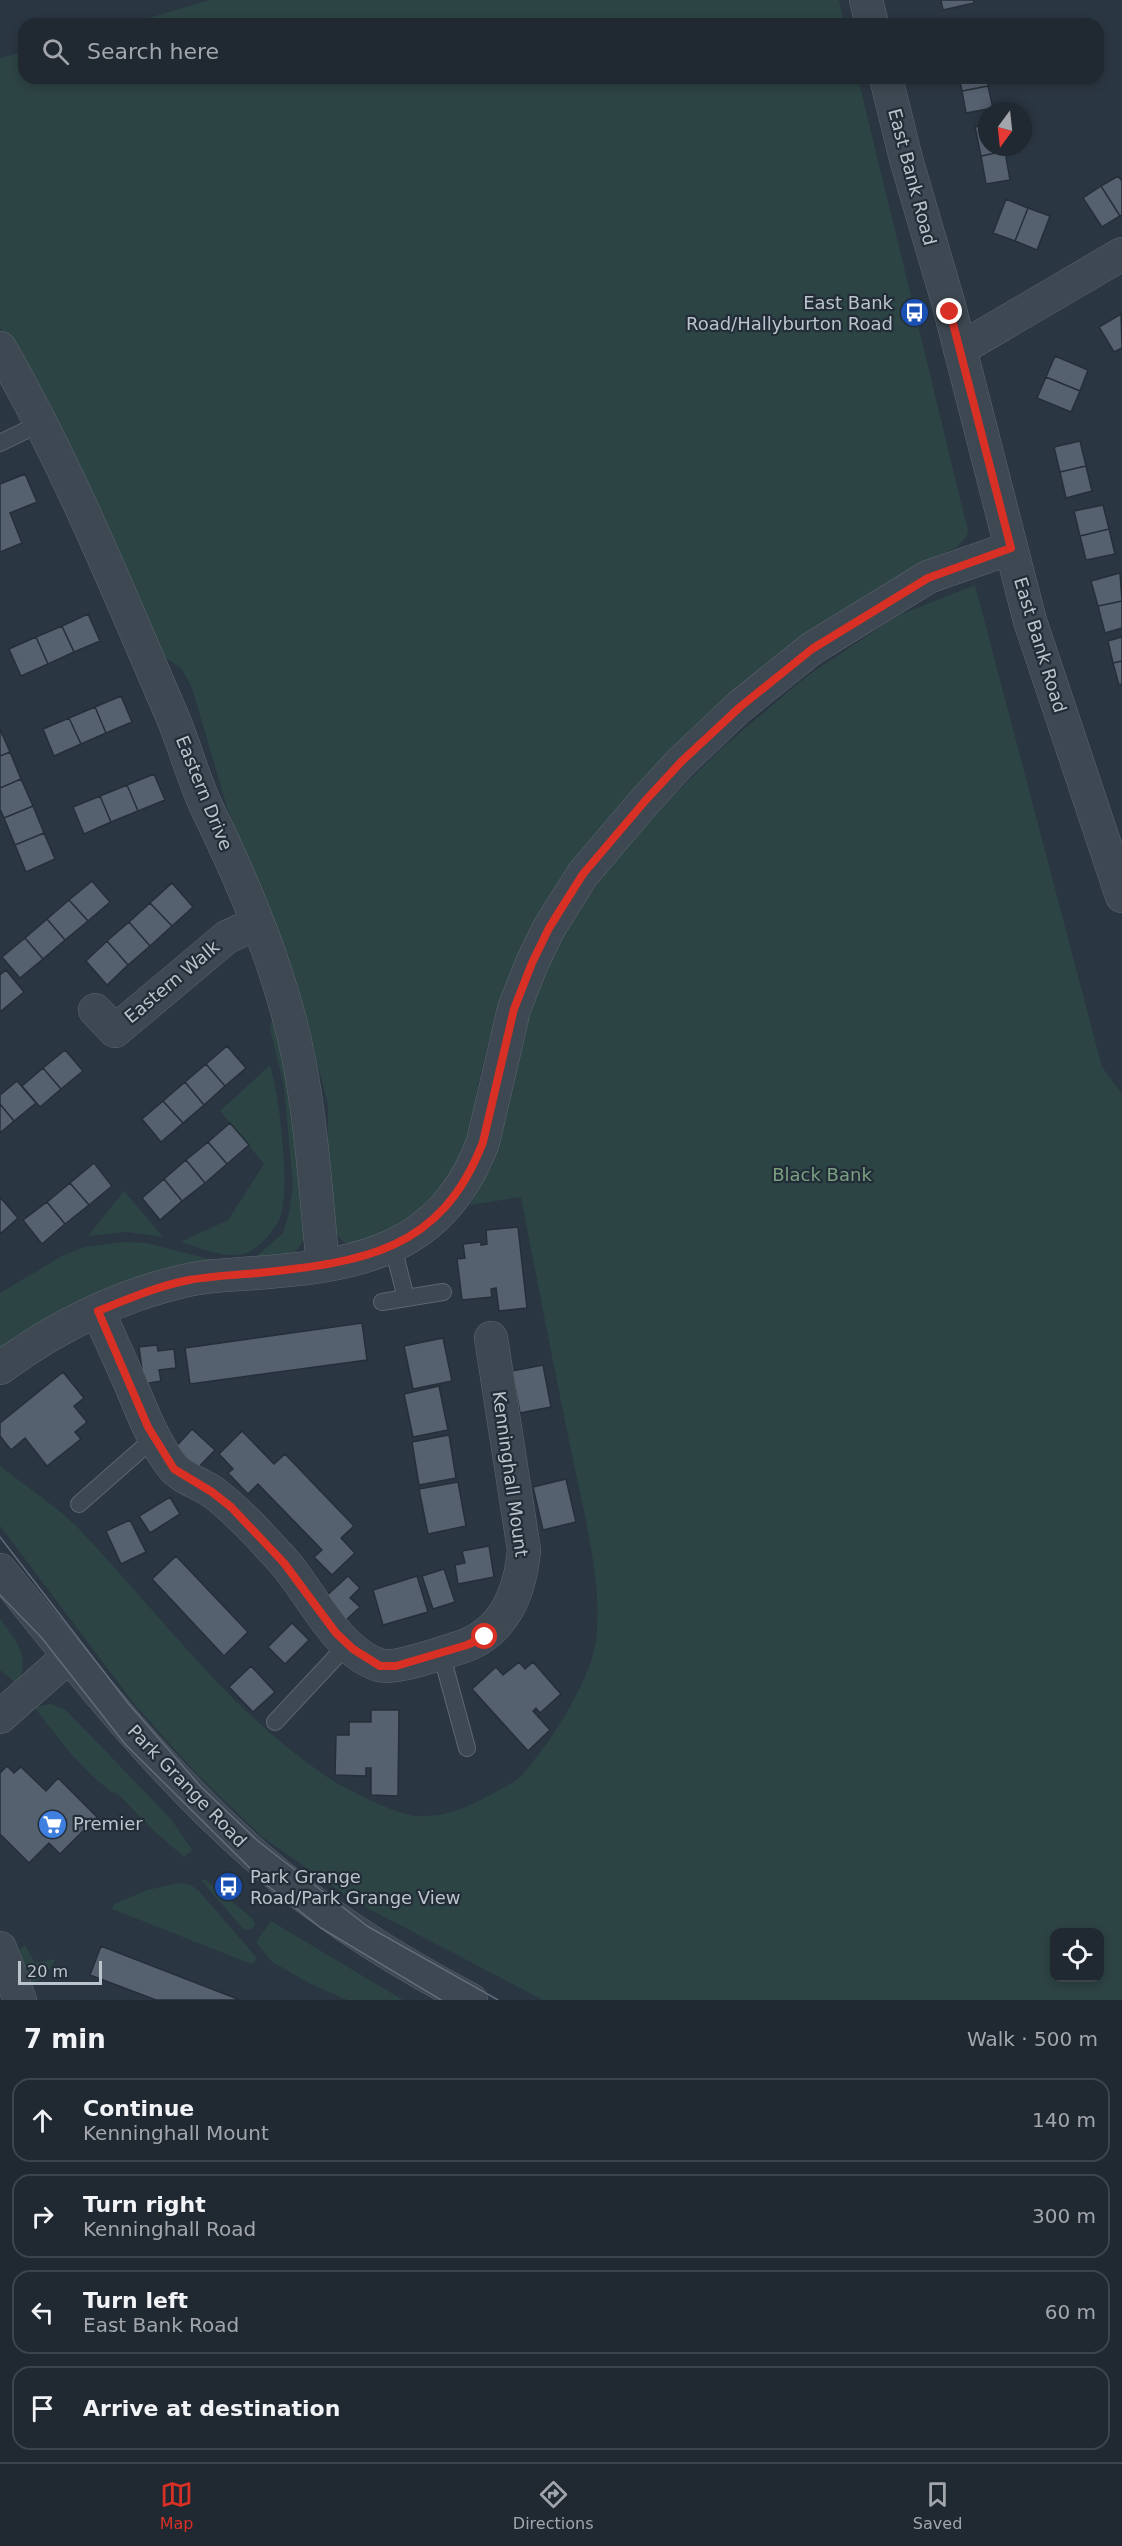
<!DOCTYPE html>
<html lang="en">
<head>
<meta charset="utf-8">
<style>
  body { margin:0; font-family:"DejaVu Sans",sans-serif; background:#2d343e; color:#f1f3f6 }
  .controls { position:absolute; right:18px; bottom:18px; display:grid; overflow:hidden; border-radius:12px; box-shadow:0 3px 9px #0003 }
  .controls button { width:54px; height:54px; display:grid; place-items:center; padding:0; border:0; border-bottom:2px solid #3d444d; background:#202832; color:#f1f3f6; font:30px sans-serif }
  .compass { position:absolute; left:978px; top:102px; width:54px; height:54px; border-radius:50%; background:#202832; box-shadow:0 3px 9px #0003; rotate:195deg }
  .scale { position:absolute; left:18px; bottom:15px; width:84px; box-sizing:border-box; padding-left:6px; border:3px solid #bbc3cc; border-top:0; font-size:16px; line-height:21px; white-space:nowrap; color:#bbc3cc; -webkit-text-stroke:4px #222d38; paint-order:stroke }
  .stop { position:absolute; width:18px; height:18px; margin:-14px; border:4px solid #d93025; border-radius:50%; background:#fff }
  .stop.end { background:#d93025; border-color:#fff; box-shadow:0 2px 6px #0008 }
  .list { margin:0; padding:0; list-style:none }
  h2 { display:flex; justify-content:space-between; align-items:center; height:78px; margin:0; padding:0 24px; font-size:26px }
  h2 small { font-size:20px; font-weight:400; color:#a2a6ac }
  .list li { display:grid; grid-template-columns:39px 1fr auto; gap:18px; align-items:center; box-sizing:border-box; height:84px; margin:0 12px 12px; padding:0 12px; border:2px solid #3d444d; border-radius:18px }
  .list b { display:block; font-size:22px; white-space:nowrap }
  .list p { margin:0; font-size:20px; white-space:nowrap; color:#a2a6ac }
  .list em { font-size:20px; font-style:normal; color:#a2a6ac }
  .icon { flex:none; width:33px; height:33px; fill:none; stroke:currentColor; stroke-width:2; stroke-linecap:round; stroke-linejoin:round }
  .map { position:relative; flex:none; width:1122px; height:2000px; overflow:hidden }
  .search { position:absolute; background:#202832; box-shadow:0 3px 9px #0003; left:18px; right:18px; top:18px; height:66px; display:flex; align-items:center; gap:15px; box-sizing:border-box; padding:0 21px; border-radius:18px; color:#a2a6ac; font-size:22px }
  .sheet { height:462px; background:#202832 }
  nav { display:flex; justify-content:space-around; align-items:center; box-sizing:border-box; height:84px; border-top:2px solid #3d444d; background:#202832; font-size:16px; color:#a2a6ac }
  nav a { display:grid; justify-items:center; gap:3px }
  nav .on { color:#d93025 }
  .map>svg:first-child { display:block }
  .green { fill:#2d4444; fill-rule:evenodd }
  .building { fill:#55616f; stroke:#242f39; stroke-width:1.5 }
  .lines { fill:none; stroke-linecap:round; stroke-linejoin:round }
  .service-casing { stroke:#5c666f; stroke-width:18 }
  .minor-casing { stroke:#5c666f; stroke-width:34 }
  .tertiary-casing { stroke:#5c666f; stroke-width:34 }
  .service { stroke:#3e4852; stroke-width:16 }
  .minor { stroke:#3e4852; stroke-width:33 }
  .tertiary { stroke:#3e4852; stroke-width:33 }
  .tram { stroke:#606c79; stroke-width:1.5 }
  .route { stroke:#d93025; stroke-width:8 }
  .labels { text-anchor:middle; stroke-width:4.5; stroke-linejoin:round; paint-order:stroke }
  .street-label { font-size:18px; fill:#bbc3cc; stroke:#222d38 }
  .poi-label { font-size:18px; fill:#bbc3cc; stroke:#222d38; text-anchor:start }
  .park-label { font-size:18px; fill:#7ba081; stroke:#222d38 }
</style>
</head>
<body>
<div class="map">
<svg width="1122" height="2000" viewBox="0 0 1122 2000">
  <rect width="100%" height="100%" fill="#2a3642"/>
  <path class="green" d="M 210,0 L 839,0 L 844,24 L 128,24 Z
    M 24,52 L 24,78 L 858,78 L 968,531 L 966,537 L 957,547 L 899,576 L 811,631 L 506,986 L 489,1040 L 478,1085 L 472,1125 L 461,1158 L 446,1185 L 401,1229 L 350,1248 L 335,1233 L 328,1168 L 328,1105 L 308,1025 L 227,807 L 192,688 L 182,669 L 159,653 L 31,380 L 0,327 L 0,58 Z
    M 975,585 L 1102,1067 L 1122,1094 L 1122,2000 L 543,2000 L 352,1900 L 261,1836 L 195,1772 L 135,1705 L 0,1526 L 0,1466 C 26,1487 57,1506 80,1530 C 160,1614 226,1707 323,1774 C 343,1788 391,1813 416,1816 C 441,1818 467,1808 488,1796 C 499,1790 513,1784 521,1776 C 547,1747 586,1688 594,1650 C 606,1597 584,1513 573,1460 C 555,1373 538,1285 521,1197 L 470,1205 L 492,1166 L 505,1120 L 520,1035 L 560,939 L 607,870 L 646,822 L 723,747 L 807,676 L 897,616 ZM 1054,1932 L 1100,1932 L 1100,1978 L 1054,1978 Z
    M 273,1012 L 290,1066 L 304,1237 C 297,1260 280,1258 259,1260 L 258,1255 L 283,1233 L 289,1213 L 293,1185 L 284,1086 L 270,1029 Z
    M 270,1065 C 279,1094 292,1193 279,1220 C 272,1233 258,1250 243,1254 C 224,1259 198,1247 180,1242 L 228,1220 L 264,1164 L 220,1111 Z
    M 124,1191 L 163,1237 L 127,1232 L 88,1236 Z
    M 123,1242 L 146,1243 L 213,1260 L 0,1349 L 0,1293 L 62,1256 L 84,1247 Z
    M 0,1619 C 16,1640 32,1658 17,1684 L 0,1670 Z
    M 51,1704 L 66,1710 L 171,1819 L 192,1850 L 184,1857 L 155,1832 L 119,1795 L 110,1791 L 91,1775 L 71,1754 L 34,1707 Z
    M 201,1880 L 206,1880 L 253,1919 L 255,1924 L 252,1929 L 244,1930 Z
    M 179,1883 L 191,1885 L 200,1892 L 256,1957 L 255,1962 L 251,1964 L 112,1909 L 114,1904 L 147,1890 Z
    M 271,1921 L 403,2000 L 347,2000 L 309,1983 L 272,1962 L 256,1942 Z
    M 25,1945 L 35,1963 L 56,1959 L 44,1977 L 31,1984 L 18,1951 Z"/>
  <path class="building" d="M 941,0 L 974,0 L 974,3 L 943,10 Z
    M 959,78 L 987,78 L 988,86 L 962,91 Z
    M 988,86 L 993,108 L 966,113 L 962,91 Z
    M 987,125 L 987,147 L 1004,147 L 1005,151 L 981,156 L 975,127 Z
    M 1005,151 L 1010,180 L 986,184 L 981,156 Z
    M 1118,176 L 1122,181 L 1122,215 L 1120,216 L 1101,186 Z
    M 1101,186 L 1120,216 L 1102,227 L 1083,198 Z
    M 1006,199 L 1028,208 L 1015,241 L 993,233 Z
    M 1028,208 L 1050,216 L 1037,250 L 1015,241 Z
    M 1121,314 L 1122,348 L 1114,352 L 1099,327 Z
    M 1055,356 L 1088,370 L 1080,391 L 1046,377 Z
    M 1046,377 L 1080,391 L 1071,412 L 1037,398 Z
    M 1080,441 L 1086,466 L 1060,472 L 1054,447 Z
    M 1086,466 L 1092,491 L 1066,498 L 1060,472 Z
    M 25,474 L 37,502 L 10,513 L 22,543 L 0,552 L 0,484 Z
    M 1103,505 L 1109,529 L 1080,536 L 1074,511 Z
    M 1109,529 L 1115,554 L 1086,560 L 1080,536 Z
    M 1120,573 L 1122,601 L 1098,606 L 1091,581 Z
    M 1122,601 L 1122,628 L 1105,633 L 1098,606 Z
    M 88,614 L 100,641 L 74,652 L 62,626 Z
    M 62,626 L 74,652 L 48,664 L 36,637 Z
    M 36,637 L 48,664 L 21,676 L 9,649 Z
    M 1122,637 L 1122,661 L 1113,663 L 1108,641 Z
    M 1122,661 L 1122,684 L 1119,685 L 1113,663 Z
    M 121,696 L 132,722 L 106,733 L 95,707 Z
    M 95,707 L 106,733 L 81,744 L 69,718 Z
    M 69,718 L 81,744 L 54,756 L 43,729 Z
    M 0,729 L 10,752 L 0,756 Z
    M 10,752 L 21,779 L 0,788 L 0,756 Z
    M 154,774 L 165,800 L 138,811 L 127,785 Z
    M 21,779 L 33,806 L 4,818 L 0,809 L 0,788 Z
    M 127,785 L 138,811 L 111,822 L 100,796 Z
    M 100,796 L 111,822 L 84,834 L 73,807 Z
    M 33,806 L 44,833 L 15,845 L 4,818 Z
    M 44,833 L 55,859 L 26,872 L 15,845 Z
    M 92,881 L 110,902 L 88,921 L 69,900 Z
    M 172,883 L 193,907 L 172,926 L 150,903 Z
    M 69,900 L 88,921 L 65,940 L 47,919 Z
    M 150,903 L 172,926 L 150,946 L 129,922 Z
    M 47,919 L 65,940 L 43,959 L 25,938 Z
    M 129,922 L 150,946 L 128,965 L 107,941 Z
    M 25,938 L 43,959 L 20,978 L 2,957 Z
    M 107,941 L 128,965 L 107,985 L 86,961 Z
    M 6,970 L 24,992 L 0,1012 L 0,975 Z
    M 227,1046 L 246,1068 L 225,1086 L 206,1064 Z
    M 65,1050 L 83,1071 L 61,1089 L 43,1068 Z
    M 206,1064 L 225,1086 L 204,1105 L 185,1082 Z
    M 43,1068 L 61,1089 L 40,1107 L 22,1086 Z
    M 17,1081 L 36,1103 L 14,1121 L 0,1104 L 0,1095 Z
    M 185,1082 L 204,1105 L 183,1123 L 163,1101 Z
    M 163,1101 L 183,1123 L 161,1142 L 142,1119 Z
    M 0,1104 L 14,1121 L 0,1133 Z
    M 230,1123 L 249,1145 L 227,1164 L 208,1142 Z
    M 208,1142 L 227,1164 L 205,1183 L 186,1160 Z
    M 186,1160 L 205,1183 L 182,1201 L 164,1179 Z
    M 94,1163 L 112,1186 L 89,1205 L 70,1183 Z
    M 164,1179 L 182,1201 L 160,1220 L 142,1198 Z
    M 70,1183 L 89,1205 L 65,1224 L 47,1202 Z
    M 0,1197 L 18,1218 L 0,1234 Z
    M 47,1202 L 65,1224 L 42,1244 L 23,1220 Z
    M 518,1227 L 527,1308 L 499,1311 L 496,1288 L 491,1289 L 492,1297 L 462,1300 L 457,1259 L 465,1258 L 463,1244 L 481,1242 L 481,1245 L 487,1244 L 486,1230 Z
    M 362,1323 L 367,1360 L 190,1384 L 185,1348 Z
    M 443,1338 L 452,1381 L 413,1389 L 404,1346 Z
    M 157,1345 L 158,1351 L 174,1349 L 176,1368 L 159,1370 L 161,1381 L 144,1384 L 139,1347 Z
    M 543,1365 L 551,1407 L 520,1413 L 512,1371 Z
    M 63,1372 L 84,1398 L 74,1406 L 87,1422 L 75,1432 L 81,1439 L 47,1466 L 25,1438 L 11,1450 L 0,1436 L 0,1423 Z
    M 439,1386 L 448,1430 L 413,1437 L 404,1394 Z
    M 192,1429 L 215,1450 L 193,1473 L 171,1452 Z
    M 242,1431 L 274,1464 L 285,1454 L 354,1526 L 341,1538 L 355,1553 L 332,1575 L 314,1557 L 322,1550 L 258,1484 L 248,1494 L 228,1473 L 233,1469 L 219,1454 Z
    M 449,1435 L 456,1478 L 419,1485 L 412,1442 Z
    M 566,1479 L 576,1522 L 543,1530 L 533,1487 Z
    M 458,1482 L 466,1526 L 428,1534 L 419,1489 Z
    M 170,1497 L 180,1514 L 150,1533 L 139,1516 Z
    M 130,1520 L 146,1552 L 121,1564 L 106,1531 Z
    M 489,1546 L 494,1577 L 458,1584 L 455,1565 L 465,1563 L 462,1551 Z
    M 176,1556 L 248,1632 L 224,1656 L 152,1579 Z
    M 444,1569 L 455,1602 L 433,1609 L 422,1576 Z
    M 348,1576 L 360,1588 L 350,1598 L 360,1607 L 345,1621 L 323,1599 Z
    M 417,1576 L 428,1612 L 383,1625 L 373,1590 Z
    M 292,1623 L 309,1640 L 285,1664 L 268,1647 Z
    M 519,1662 L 525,1669 L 533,1662 L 561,1694 L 540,1713 L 536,1708 L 533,1711 L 550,1730 L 528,1751 L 472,1689 L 496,1667 L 503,1675 Z
    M 251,1666 L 275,1692 L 253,1712 L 229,1687 Z
    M 371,1710 L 399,1710 L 398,1796 L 371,1795 L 371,1768 L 366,1768 L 366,1776 L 335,1775 L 336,1735 L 349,1735 L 349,1722 L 371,1722 Z
    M 7,1766 L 14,1773 L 21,1767 L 46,1791 L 58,1778 L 97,1817 L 60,1854 L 49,1843 L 29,1863 L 0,1834 L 0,1773 Z
    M 101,1946 L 240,2000 L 156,2000 L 90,1975 Z"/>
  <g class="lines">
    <defs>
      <path id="service" d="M 0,443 L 41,423
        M 393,1247 L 406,1298
        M 382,1302 L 443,1292
        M 79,1504 L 154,1438
        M 441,1653 L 467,1748
        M 275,1722 L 348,1644"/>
      <path id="minor" d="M 0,348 C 68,466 119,593 173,718 C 185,747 193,778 206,806 C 245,886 281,971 299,1060 C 312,1127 316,1197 323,1265
        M 960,349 L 1122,254
        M 95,1010 L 115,1031 L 227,937 L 257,923
        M 98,1311 C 109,1336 120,1360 131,1385 C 143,1414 153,1441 172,1466 C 181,1478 202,1484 214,1493 C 240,1513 263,1539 285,1563 C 312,1595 338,1652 379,1665 C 393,1670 442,1653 458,1648 C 503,1635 520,1594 524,1550 L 491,1338
        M 0,1368 C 56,1327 120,1295 188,1280 C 210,1275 233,1275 256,1273 C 360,1265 442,1251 483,1142 L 514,1009 L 532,963 L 549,928 L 583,874 L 645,801 L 681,762 L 739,707 L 811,649 L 928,577 L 1011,548
        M 0,1717 L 69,1656
        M 0,1948 L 20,2000"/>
      <path id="tertiary" d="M 866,0 L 872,24
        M 886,78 L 906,159 L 948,302 L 1030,621 L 1122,896
        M 0,1570 C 80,1670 160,1772 257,1857 C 319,1912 397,1961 471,2000"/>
    </defs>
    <use href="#service" class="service-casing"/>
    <use href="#minor" class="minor-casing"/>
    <use href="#tertiary" class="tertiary-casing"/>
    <use href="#service" class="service"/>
    <use href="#minor" class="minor"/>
    <use href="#tertiary" class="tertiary"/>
    <path class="tram" d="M 0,1537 L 128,1703 L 201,1787 L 258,1841 L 367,1926 L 498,2000
      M 0,1595 L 41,1637 L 125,1744 L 268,1886 L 321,1928 L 441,2000"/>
  </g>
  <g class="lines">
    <path class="route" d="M 485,1637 L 467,1645 L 396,1666 L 380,1666 L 353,1649 L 336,1633 L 284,1563 L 231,1507 L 212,1492 L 174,1469 L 148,1427 L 98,1311 C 128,1299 158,1286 189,1280 C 212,1276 235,1275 258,1273 C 362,1262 441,1252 483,1142 L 514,1009 L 532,963 L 549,928 L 583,874 L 645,801 L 681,762 L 740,707 L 812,649 L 928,578 L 1011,548 L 950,312"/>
  </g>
  <defs>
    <symbol id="bus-disc" viewBox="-11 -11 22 22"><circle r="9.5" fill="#1a4fb4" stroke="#222d38"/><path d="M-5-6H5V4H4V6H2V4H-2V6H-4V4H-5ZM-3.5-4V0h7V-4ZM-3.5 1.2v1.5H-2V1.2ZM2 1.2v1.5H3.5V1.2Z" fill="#fff"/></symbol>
    <symbol id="supermarket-disc" viewBox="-11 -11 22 22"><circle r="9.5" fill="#3f7fe0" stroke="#222d38"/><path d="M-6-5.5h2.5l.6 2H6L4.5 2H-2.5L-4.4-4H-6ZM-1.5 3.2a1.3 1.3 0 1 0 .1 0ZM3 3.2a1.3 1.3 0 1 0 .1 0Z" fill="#fff"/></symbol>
  </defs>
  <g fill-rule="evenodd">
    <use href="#bus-disc" x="898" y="296" width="33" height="33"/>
    <use href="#supermarket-disc" x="36" y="1808" width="33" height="33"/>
    <use href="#bus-disc" x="212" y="1870" width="33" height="33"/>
  </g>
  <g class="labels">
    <g class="street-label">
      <text transform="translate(912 177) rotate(75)" y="6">East Bank Road</text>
      <text transform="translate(1040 645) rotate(73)" y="6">East Bank Road</text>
      <text transform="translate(204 793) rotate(68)" y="6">Eastern Drive</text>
      <text transform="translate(172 982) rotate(-40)" y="6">Eastern Walk</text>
      <text transform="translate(510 1474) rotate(82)" y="6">Kenninghall Mount</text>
      <text transform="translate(187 1786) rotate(46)" y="6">Park Grange Road</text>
    </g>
    <g class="poi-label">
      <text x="893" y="309" text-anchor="end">East Bank<tspan x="893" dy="21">Road/Hallyburton Road</tspan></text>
      <text x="73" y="1830">Premier</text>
      <text x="250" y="1883">Park Grange<tspan x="250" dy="21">Road/Park Grange View</tspan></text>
    </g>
    <g class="park-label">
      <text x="822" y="1181">Black Bank</text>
    </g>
  </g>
</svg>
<div class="controls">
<button><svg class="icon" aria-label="locate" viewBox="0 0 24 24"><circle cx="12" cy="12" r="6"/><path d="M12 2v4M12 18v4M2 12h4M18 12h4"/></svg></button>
</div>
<svg class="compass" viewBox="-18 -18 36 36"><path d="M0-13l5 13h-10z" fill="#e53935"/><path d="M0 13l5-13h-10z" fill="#a2a6ac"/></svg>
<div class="scale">20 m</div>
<div class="stop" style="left:485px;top:1637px"></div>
<div class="stop end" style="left:950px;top:312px"></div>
<div class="search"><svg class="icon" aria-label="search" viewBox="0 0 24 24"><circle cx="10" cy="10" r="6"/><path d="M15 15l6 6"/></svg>Search here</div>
</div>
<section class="sheet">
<h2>7 min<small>Walk · 500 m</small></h2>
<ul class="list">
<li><svg class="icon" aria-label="ahead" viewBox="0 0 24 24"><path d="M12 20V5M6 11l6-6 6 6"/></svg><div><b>Continue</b><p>Kenninghall Mount</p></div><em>140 m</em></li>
<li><svg class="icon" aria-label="right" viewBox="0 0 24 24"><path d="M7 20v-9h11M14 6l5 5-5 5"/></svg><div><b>Turn right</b><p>Kenninghall Road</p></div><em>300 m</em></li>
<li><svg class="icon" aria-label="left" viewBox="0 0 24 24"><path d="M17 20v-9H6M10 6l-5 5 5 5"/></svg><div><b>Turn left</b><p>East Bank Road</p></div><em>60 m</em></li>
<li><svg class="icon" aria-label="arrive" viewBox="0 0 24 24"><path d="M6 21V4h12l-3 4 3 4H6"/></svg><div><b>Arrive at destination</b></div></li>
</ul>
</section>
<nav>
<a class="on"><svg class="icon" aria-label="map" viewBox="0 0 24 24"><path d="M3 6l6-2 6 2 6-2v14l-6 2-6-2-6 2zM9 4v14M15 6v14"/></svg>Map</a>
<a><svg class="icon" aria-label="directions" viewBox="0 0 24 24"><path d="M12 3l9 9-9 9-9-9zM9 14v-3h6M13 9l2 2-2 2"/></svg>Directions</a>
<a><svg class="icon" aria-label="saved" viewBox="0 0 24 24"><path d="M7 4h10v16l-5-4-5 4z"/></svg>Saved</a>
</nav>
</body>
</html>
